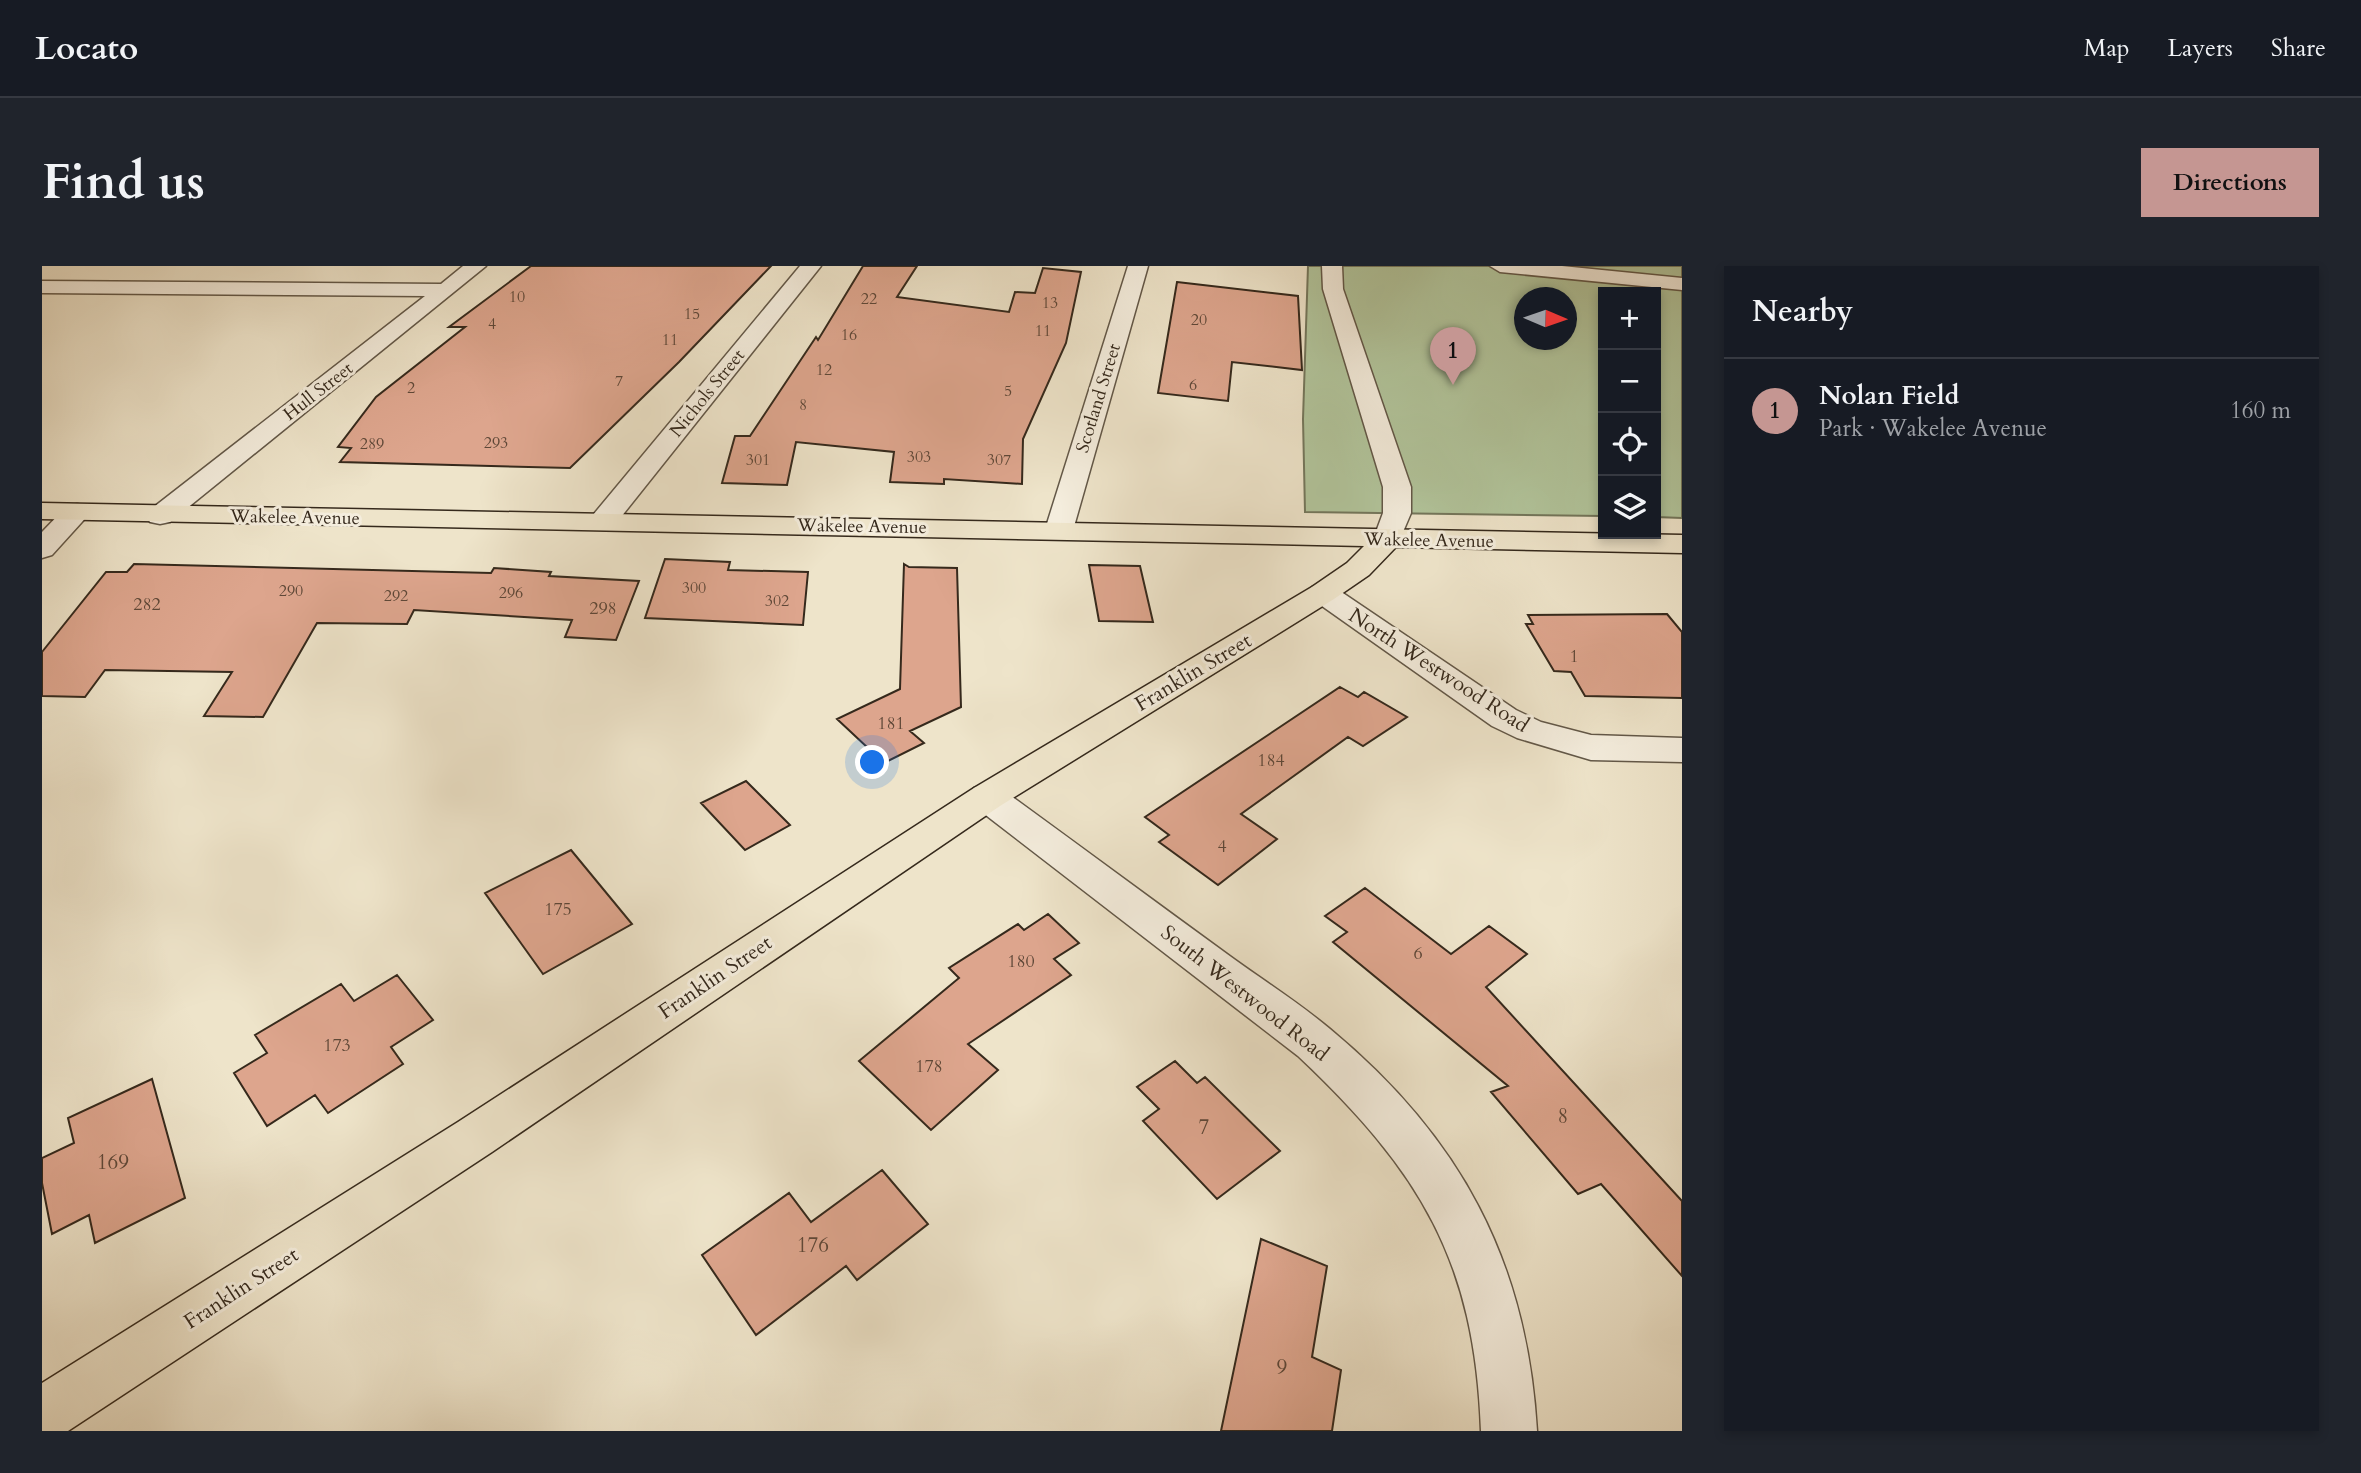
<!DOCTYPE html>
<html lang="en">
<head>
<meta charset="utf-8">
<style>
  body { margin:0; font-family:Cardo,serif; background:#20242c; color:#f1f3f6 }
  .controls { position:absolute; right:21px; top:21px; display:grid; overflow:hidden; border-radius:0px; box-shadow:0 4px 10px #0003 }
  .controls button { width:63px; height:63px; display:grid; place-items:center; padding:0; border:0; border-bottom:2px solid #363941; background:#171b24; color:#f1f3f6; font:35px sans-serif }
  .compass { position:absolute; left:1472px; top:21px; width:63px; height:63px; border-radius:50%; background:#171b24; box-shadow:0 4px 10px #0003; rotate:92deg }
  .you { position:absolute; left:831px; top:497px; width:24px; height:24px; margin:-18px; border:5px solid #fff; border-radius:50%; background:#1a73e8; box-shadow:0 0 0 10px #1a73e833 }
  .badge { display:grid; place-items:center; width:46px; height:46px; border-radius:50%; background:#c59692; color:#111; font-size:23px; font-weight:700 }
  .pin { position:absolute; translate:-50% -58px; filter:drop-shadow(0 2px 4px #0008) }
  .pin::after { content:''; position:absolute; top:37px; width:24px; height:21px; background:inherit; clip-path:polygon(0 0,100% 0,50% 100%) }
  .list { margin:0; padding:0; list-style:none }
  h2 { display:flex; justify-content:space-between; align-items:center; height:91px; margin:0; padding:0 28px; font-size:30px }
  h2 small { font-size:23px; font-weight:400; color:#9ea1a6 }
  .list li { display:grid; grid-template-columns:46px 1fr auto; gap:21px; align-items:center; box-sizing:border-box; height:105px; padding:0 28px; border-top:2px solid #363941 }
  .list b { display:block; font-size:26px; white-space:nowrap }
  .list p { margin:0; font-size:23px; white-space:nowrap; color:#9ea1a6 }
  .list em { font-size:23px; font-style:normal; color:#9ea1a6 }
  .icon { flex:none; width:38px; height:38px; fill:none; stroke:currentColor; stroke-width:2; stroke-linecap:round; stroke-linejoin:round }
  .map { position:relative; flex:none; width:1640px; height:1165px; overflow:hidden; border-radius:0px }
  header { display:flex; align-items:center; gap:42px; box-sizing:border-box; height:98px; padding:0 35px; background:#171b24; border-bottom:2px solid #363941 }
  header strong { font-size:33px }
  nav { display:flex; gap:38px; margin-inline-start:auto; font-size:24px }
  .intro { display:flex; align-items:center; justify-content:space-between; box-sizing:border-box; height:168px; padding:0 42px }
  h1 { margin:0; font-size:49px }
  .button { padding:18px 32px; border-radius:0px; background:#c59692; color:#111; font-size:24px; font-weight:700 }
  main { display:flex; gap:42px; padding:0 42px }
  aside { flex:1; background:#171b24; border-radius:0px; box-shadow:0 4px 10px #0003 }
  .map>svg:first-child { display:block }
  .green { fill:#b2c59c; stroke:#74775c; stroke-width:2; fill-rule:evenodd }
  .building { fill:#dda58d; stroke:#35291c; stroke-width:2 }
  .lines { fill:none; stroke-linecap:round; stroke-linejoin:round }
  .minor-casing { stroke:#635848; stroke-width:3 }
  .major-casing { stroke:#35291c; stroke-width:3 }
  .minor { fill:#f4eddd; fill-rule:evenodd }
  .major { fill:#eee4ca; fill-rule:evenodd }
  .labels { text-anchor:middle; stroke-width:6; stroke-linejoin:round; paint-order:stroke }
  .far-number-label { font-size:16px; fill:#5f4838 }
  .far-street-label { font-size:18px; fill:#35291c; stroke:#f4eddd }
  .number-label { font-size:18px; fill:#5f4838 }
  .street-label { font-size:21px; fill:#35291c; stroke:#f4eddd }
  .near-number-label { font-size:21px; fill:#5f4838 }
</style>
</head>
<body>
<header>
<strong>Locato</strong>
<nav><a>Map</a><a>Layers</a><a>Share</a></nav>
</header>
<div class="intro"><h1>Find us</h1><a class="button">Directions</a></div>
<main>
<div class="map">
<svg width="1640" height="1165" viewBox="0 0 1640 1165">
  <rect width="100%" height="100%" fill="#eee4ca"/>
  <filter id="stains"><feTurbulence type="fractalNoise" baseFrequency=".00286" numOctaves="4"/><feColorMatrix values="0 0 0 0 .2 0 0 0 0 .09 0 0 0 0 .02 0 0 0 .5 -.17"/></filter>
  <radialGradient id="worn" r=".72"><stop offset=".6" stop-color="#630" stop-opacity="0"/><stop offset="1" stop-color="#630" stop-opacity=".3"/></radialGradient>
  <path class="green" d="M 1266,0 L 1640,0 L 1640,252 L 1614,251 L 1614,26 L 1561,26 L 1561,250 L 1263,246 L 1261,153 ZM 1482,32 L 1524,32 L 1524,74 L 1482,74 Z"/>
  <path class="building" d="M 489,0 L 729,0 L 637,96 L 528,202 L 298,196 L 309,182 L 296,181 L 334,131 L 423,61 L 407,61 Z
    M 821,0 L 875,0 L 855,31 L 967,46 L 973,26 L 993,27 L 1001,2 L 1039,6 L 1024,77 L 981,173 L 980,218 L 902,213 L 902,218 L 848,216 L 852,186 L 754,176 L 745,219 L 680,217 L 693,170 L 708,170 L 774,71 L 776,74 Z
    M 1135,16 L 1256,30 L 1260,104 L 1190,96 L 1186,135 L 1116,127 Z
    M 623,293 L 688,296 L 686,304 L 766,306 L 761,359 L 603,352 Z
    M 92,298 L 449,307 L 452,302 L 509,306 L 507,310 L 597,315 L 574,374 L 523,371 L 530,354 L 372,344 L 365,358 L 275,357 L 221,451 L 162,450 L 190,406 L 63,404 L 43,431 L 0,430 L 0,386 L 64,306 L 85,306 Z
    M 862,298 L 867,301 L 915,302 L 919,441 L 868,465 L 882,477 L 842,497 L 795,453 L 858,423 Z
    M 1047,299 L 1098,300 L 1111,356 L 1057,355 Z
    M 1625,348 L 1640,366 L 1640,432 L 1543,430 L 1529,406 L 1512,405 L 1484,358 L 1491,358 L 1486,349 Z
    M 1298,421 L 1316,431 L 1322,426 L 1365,451 L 1321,480 L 1306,471 L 1199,548 L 1235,573 L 1176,619 L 1117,576 L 1127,569 L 1103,551 Z
    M 704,515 L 748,559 L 703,584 L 659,537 Z
    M 529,584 L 590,658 L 501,708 L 443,627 Z
    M 1323,622 L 1409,688 L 1447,660 L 1485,688 L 1444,721 L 1640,935 L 1640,1010 L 1559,918 L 1536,928 L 1449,826 L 1466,820 L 1291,676 L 1305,666 L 1283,650 Z
    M 1006,648 L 1037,677 L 1012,693 L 1029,709 L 926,778 L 956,804 L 889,864 L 817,795 L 917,712 L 907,702 L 976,658 L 982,664 Z
    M 355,709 L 391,754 L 349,781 L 361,798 L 286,847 L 273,829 L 225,860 L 192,807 L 225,787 L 213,769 L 299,718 L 312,735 Z
    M 1133,795 L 1155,817 L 1163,811 L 1238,885 L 1175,933 L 1101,855 L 1117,843 L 1095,821 Z
    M 110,813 L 143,932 L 53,977 L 47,949 L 10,968 L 0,917 L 0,892 L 32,877 L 26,852 Z
    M 840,904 L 886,958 L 815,1014 L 804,1000 L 714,1069 L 660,989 L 747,927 L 769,956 Z
    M 1219,973 L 1285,1000 L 1270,1091 L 1299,1104 L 1290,1165 L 1179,1165 Z"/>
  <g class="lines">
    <defs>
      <path id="minor" d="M 421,0 L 444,0 L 128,256 L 118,258 L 108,256 L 104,250 L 108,244 L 383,30 L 0,27 L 0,15 L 399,18 Z
        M 758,0 L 779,0 L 571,261 L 561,263 L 551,261 L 547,255 L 551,249 Z
        M 1086,0 L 1106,0 L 1031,264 L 1027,270 L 1017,273 L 1007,270 L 1003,264 Z
        M 1280,0 L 1300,0 L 1301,23 L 1369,221 L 1369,247 L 1355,280 L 1345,283 L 1335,280 L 1331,274 L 1341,247 L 1341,221 L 1281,23 Z
        M 1448,0 L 1520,0 L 1640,12 L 1640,24 L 1458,6 Z
        M 35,238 L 45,240 L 49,246 L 10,289 L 0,292 L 0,266 L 25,240 Z
        M 1281,318 L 1292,321 L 1474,444 L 1499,456 L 1549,469 L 1640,472 L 1640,496 L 1549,494 L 1475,472 L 1450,460 L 1270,333 L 1266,327 L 1270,321 Z
        M 945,518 L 958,522 C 1034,577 1109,633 1185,688 C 1219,713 1256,736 1288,763 C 1419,872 1485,995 1495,1165 L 1439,1165 C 1433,994 1378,905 1256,790 L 932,540 L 927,531 L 932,522 Z"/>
      <path id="major" d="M 0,237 L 1640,269 L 1640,287 L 1354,281 L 1327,309 L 1292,333 L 958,540 L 450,886 L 26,1165 L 0,1165 L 0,1117 L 416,856 L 932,522 L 1270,321 L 1305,297 L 1322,280 L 0,253 Z"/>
    </defs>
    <use href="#minor" class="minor-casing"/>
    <use href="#major" class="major-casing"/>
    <use href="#minor" class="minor"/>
    <use href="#major" class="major"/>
  </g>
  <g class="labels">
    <g class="far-number-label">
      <text x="475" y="36">10</text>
      <text x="827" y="38">22</text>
      <text x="1008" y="42">13</text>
      <text x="650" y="53">15</text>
      <text x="1157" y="59">20</text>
      <text x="450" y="63">4</text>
      <text x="1001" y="70">11</text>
      <text x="807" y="74">16</text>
      <text x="628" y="79">11</text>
      <text x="782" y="109">12</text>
      <text x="577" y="120">7</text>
      <text x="1151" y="124">6</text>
      <text x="369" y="127">2</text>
      <text x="966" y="130">5</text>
      <text x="761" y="144">8</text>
      <text x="454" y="182">293</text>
      <text x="330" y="183">289</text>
      <text x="877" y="196">303</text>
      <text x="716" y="199">301</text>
      <text x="957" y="199">307</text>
      <text x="652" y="327">300</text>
      <text x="249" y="330">290</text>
      <text x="469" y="332">296</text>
      <text x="354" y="335">292</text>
      <text x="735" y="340">302</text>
    </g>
    <g class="far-street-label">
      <text transform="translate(276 125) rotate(-38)" y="6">Hull Street</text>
      <text transform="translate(665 127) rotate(-51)" y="6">Nichols Street</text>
      <text transform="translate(1056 132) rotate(-73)" y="6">Scotland Street</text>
      <text transform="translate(253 251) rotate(1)" y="6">Wakelee Avenue</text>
      <text transform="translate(820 260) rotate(1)" y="6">Wakelee Avenue</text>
      <text transform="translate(1387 274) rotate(1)" y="6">Wakelee Avenue</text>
    </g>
    <g class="number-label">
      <text x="105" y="344">282</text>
      <text x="561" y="348">298</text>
      <text x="1532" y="396">1</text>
      <text x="849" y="463">181</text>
      <text x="1229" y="500">184</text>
      <text x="1180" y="586">4</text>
      <text x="516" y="649">175</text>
      <text x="1376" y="693">6</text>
      <text x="979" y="701">180</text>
      <text x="295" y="785">173</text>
      <text x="887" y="806">178</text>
    </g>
    <g class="street-label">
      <text transform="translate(1397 404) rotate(33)" y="7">North Westwood Road</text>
      <text transform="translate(1151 406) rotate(-31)" y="7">Franklin Street</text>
      <text transform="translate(673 711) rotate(-34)" y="7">Franklin Street</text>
      <text transform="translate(1203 727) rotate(38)" y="7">South Westwood Road</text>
      <text transform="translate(199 1022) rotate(-33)" y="7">Franklin Street</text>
    </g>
    <g class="near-number-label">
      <text x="1521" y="857">8</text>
      <text x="1162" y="868">7</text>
      <text x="71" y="903">169</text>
      <text x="771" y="986">176</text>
      <text x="1240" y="1108">9</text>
    </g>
  </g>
  <rect width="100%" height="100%" filter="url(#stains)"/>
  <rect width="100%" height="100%" fill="url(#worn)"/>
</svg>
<div class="controls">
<button>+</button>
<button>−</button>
<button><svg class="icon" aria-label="locate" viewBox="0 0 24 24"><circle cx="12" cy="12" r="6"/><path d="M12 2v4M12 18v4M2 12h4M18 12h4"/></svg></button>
<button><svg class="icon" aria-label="layers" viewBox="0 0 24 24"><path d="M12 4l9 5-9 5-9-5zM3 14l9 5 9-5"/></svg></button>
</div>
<svg class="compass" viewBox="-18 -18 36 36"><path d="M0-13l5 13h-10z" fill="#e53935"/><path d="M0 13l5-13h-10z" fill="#9ea1a6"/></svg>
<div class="you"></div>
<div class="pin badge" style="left:1411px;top:119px">1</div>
</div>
<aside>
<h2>Nearby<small></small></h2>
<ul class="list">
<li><span class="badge">1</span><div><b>Nolan Field</b><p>Park · Wakelee Avenue</p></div><em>160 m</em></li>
</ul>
</aside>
</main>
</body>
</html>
